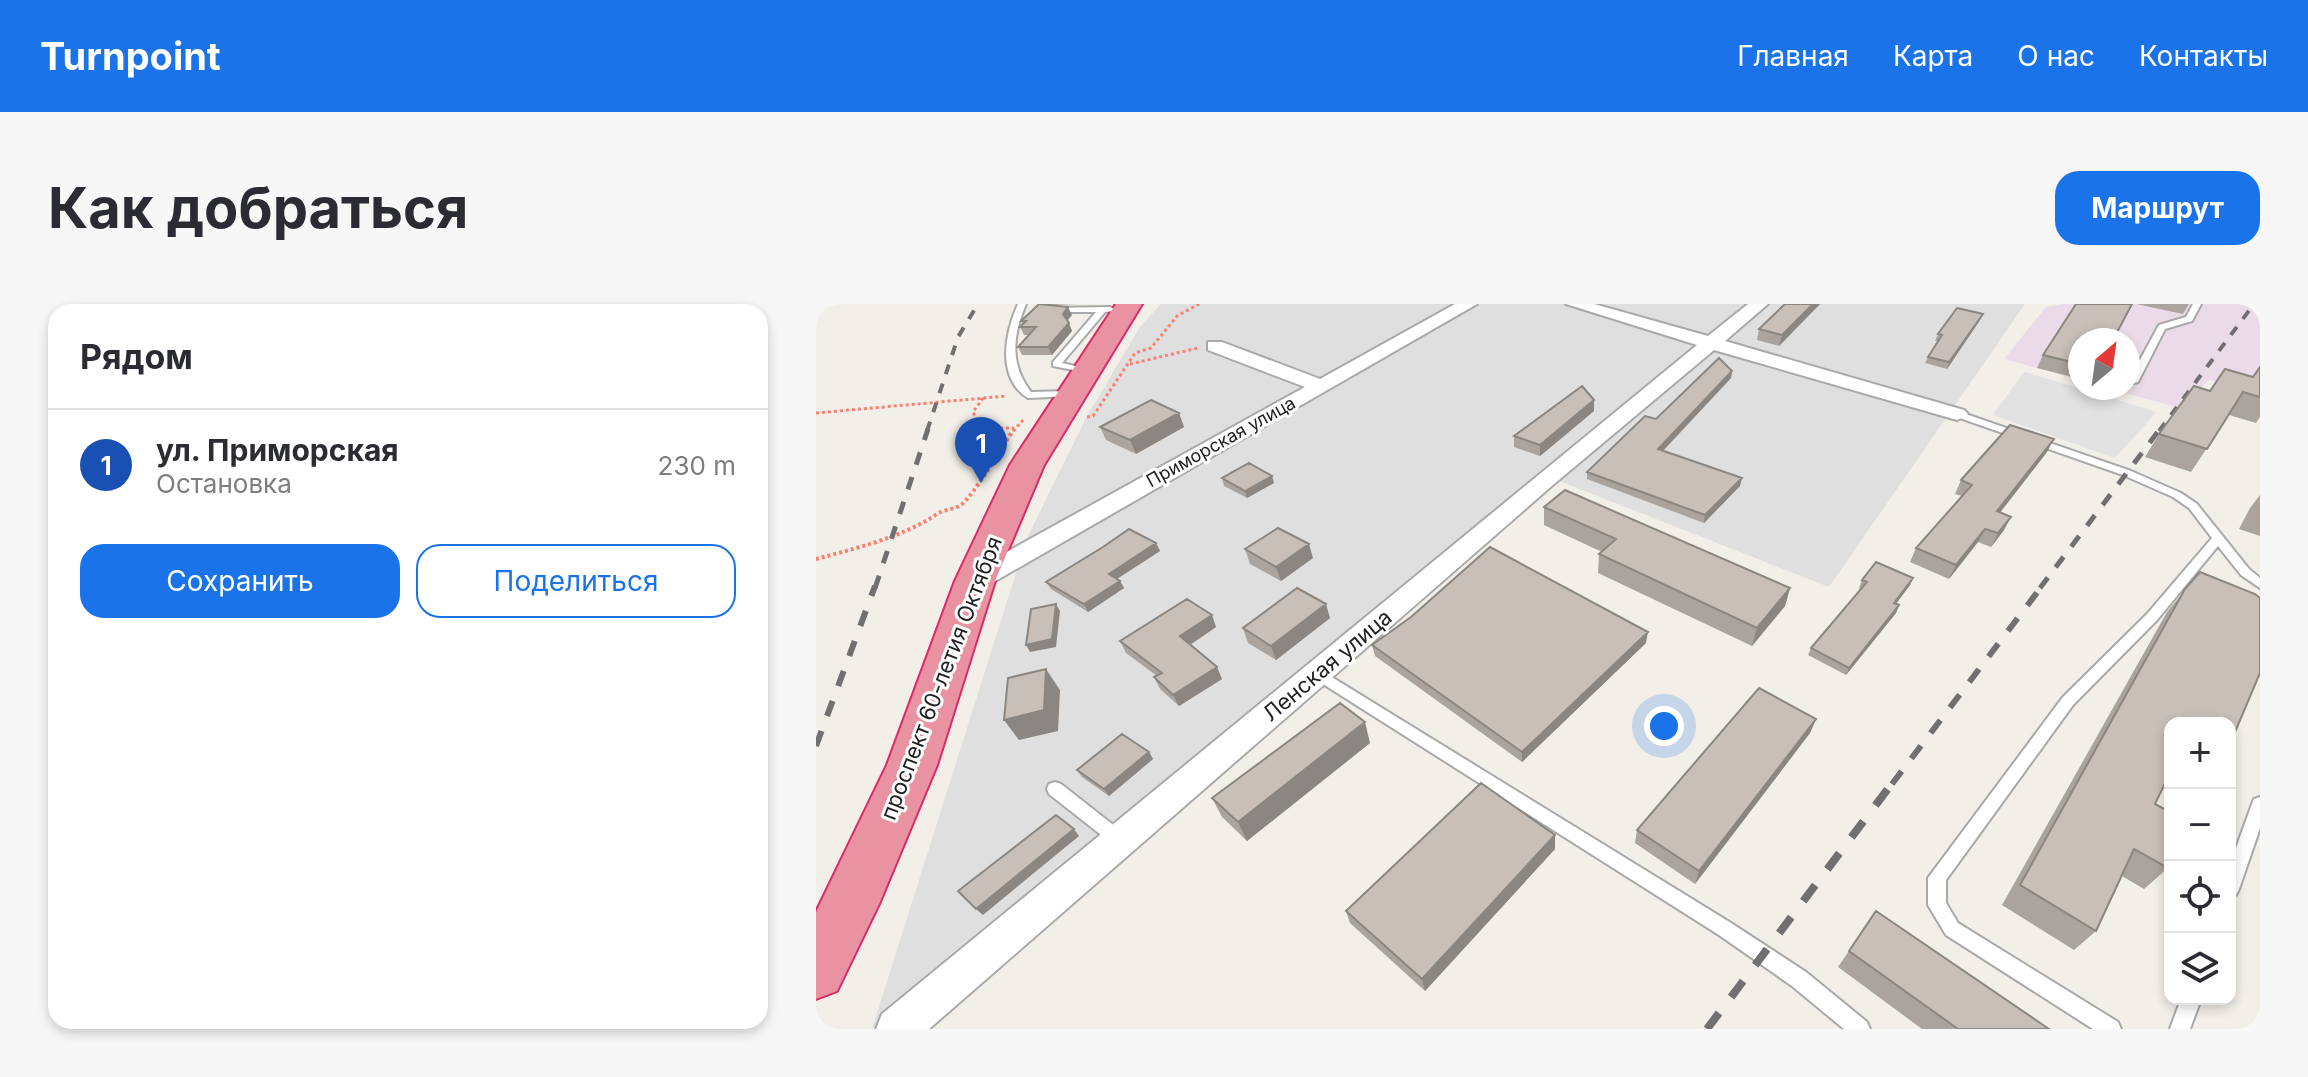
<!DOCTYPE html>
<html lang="ru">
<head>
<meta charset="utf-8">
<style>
  body { margin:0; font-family:Inter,sans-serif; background:#f7f7f7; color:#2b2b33 }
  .controls { position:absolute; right:24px; bottom:24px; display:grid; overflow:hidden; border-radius:16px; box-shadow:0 4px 12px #0003 }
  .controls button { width:72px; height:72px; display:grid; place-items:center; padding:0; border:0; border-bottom:2px solid #e1e1e2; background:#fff; color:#2b2b33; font:40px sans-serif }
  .compass { position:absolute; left:1252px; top:24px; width:72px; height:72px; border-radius:50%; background:#fff; box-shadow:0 4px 12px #0003; rotate:29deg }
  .you { position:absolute; left:848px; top:422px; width:28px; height:28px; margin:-20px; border:6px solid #fff; border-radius:50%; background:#1a73e8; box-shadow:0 0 0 12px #1a73e833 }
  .badge { display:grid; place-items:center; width:52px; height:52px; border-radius:50%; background:#1a73e8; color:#fff; font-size:26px; font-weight:700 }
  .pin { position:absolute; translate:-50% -66px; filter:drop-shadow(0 2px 4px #0008) }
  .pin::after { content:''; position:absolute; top:42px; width:28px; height:24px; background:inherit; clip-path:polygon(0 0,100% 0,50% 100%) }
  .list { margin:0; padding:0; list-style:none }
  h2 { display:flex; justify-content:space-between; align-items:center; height:104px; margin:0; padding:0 32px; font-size:34px }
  h2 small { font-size:26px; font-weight:400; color:#7c7c81 }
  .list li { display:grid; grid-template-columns:52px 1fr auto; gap:24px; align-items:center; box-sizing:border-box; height:112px; padding:0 32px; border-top:2px solid #e1e1e2 }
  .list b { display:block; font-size:30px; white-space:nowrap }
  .list p { margin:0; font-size:26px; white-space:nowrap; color:#7c7c81 }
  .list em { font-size:26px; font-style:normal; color:#7c7c81 }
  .actions { display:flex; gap:16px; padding:24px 32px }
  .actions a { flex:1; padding:18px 0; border:2px solid #1a73e8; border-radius:24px; text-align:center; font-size:28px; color:#1a73e8 }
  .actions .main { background:#1a73e8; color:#fff }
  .icon { flex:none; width:44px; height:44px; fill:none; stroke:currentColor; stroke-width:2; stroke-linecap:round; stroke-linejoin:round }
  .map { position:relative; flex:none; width:1444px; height:725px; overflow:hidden; border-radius:24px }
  header { display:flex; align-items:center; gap:48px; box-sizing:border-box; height:112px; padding:0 40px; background:#1a73e8; color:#fff }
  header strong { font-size:38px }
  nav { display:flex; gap:44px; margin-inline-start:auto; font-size:28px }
  .intro { display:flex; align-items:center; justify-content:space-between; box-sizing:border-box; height:192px; padding:0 48px }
  h1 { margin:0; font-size:56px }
  .button { padding:20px 36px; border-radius:24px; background:#1a73e8; color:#fff; font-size:28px; font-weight:700 }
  main { display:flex; gap:48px; padding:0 48px }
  aside { flex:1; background:#fff; border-radius:24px; box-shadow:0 4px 12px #0003 }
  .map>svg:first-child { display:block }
  .residential { fill:#e0dfdf }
  .industrial { fill:#ebdbe8 }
  .parking { fill:#e2e2e2 }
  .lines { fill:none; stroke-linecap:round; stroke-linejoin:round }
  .lane-casing { stroke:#a9a9a9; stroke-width:4 }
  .street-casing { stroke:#a9a9a9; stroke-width:4 }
  .highway-casing { stroke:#dc2a67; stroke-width:4 }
  .path-far1 { stroke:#fa8072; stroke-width:3; stroke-dasharray:3 3; stroke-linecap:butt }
  .path { stroke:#fa8072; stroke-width:4; stroke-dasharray:3 3; stroke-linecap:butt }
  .lane { fill:#fff; fill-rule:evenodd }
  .street { fill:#fff; fill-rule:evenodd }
  .highway { fill:#e892a2; fill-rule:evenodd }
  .rail-far3 { stroke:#707070; stroke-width:4; stroke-dasharray:10 10; stroke-linecap:butt }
  .rail-far2 { stroke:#707070; stroke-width:5; stroke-dasharray:13 13; stroke-linecap:butt }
  .rail-far1 { stroke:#707070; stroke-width:6; stroke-dasharray:16 16; stroke-linecap:butt }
  .rail { stroke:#707070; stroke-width:8; stroke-dasharray:20 20; stroke-linecap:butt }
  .wall { fill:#aba49e }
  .shaded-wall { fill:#8b8681 }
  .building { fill:#c7bfb8; stroke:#8b8681; stroke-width:2 }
  .labels { text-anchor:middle; stroke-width:6; stroke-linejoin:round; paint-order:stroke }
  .far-street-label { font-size:18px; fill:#222; stroke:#fff }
  .street-label { font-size:22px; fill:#222; stroke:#fff }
</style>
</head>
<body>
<header>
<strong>Turnpoint</strong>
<nav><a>Главная</a><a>Карта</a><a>О нас</a><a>Контакты</a></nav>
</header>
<div class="intro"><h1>Как добраться</h1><a class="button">Маршрут</a></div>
<main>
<aside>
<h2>Рядом<small></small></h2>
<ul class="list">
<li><span class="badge" style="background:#1a4fb4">1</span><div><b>ул. Приморская</b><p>Остановка</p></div><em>230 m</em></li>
</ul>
<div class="actions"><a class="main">Сохранить</a><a>Поделиться</a></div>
</aside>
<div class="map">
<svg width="1444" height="725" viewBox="0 0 1444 725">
  <rect width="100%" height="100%" fill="#f2efe9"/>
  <path class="residential" d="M 345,0 L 1209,0 L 1013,283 L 723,169 L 56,725 L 211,234 L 271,112 L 324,23 Z"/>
  <path class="industrial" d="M 1247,0 L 1444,0 L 1444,71 L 1429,85 L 1393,76 L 1364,104 L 1291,84 L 1312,84 L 1312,36 L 1264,36 L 1264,76 L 1188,55 L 1230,3 Z"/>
  <path class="parking" d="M 1208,68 L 1209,68 L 1341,108 L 1299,154 L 1177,111 Z"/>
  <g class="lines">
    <defs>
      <path id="lane" d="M 202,0 L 210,0 C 197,31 193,59 215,88 L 254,87 L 259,90 L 257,92 L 212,94 C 180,74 189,29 202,0 Z
        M 1377,0 L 1385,0 L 1376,17 L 1349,25 L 1322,78 L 1314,80 L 1312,78 L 1343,21 L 1370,13 Z
        M 294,3 L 298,5 L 297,7 L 289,8 L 246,59 L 272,65 L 272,69 L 237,62 L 237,58 L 280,8 L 231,8 L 231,4 Z
        M 1141,107 L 1315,167 L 1365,189 L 1381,200 L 1433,265 L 1444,274 L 1444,284 L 1425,271 L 1402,242 L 1341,316 L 1257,401 L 1130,576 L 1130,599 L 1142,619 L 1302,718 L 1305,725 L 1277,725 L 1130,631 L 1112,601 L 1112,574 L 1247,393 L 1331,310 L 1396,234 L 1373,204 L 1357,193 L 1307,171 L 1138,112 L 1136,110 Z
        M 501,364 L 915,619 L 990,668 L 1051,718 L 1054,725 L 1028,725 L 976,682 L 903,631 L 496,373 L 494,369 Z
        M 239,478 L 245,480 L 310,531 L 312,536 L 310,541 L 304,543 L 298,541 L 233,490 L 231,485 L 233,480 Z
        M 1444,493 L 1444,524 L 1423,585 L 1420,591 L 1414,593 L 1414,561 L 1436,500 L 1438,495 Z
        M 1365,695 L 1385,695 L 1374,725 L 1354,725 Z"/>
      <path id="street" d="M 639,0 L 661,0 L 169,283 L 149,283 L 145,277 L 149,271 L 489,83 L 392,46 L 392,38 L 406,38 L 504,75 Z
        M 750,0 L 778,0 L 892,32 L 932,0 L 952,0 L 909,37 L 1148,106 L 1152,110 L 1141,116 L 1134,114 L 898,46 L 738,180 L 113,725 L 60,725 L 66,710 L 881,41 Z"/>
      <path id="highway" d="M 300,0 L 326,0 L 228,161 L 179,277 L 121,461 L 63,600 L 21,687 L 0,695 L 0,608 L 71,461 L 139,277 L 194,161 Z"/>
    </defs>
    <use href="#lane" class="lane-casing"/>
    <use href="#street" class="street-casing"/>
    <use href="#highway" class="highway-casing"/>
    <path class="path-far1" d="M 314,60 L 382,44
      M 167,94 L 157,108 L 165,124 L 198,124
      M 0,109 L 191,92
      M 271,113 L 277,112 L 319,49 L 335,44 L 361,12 L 383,0
      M 197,127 L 209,114"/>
    <path class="path" d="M 0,255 C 41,244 87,233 121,210 C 128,205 138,206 145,201 C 158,191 187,141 198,125"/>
    <use href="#lane" class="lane"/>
    <use href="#street" class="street"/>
    <use href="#highway" class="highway"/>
    <path class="rail-far3" d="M 111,127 L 142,33 L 162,0
      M 1343,127 L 1438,0"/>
    <path class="rail-far2" d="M 59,284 L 112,125
      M 1224,284 L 1344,125"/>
    <path class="rail-far1" d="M 0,442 L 59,282
      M 1076,480 L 1226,282"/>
    <path class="rail" d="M 891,725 L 1077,478"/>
  </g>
  <path class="wall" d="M 233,0 L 265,0 L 233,1 Z
    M 969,0 L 1004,0 L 963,42 L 941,36 L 943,25 Z
    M 1320,0 L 1373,0 L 1367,10 Z
    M 1167,10 L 1164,16 L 1131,65 L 1109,59 L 1112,53 L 1122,37 L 1119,37 L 1122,30 Z
    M 256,11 L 251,17 L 256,27 L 236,51 L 206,51 L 202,43 L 213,31 L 208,31 L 204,23 L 207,20 L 205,17 Z
    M 1264,36 L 1264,75 L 1221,64 L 1227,51 Z
    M 1444,63 L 1444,113 L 1440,119 L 1413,111 L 1375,168 L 1329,153 L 1343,130 L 1437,73 Z
    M 916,67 L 915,74 L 847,147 L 924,182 L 888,219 L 771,175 L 771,168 L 840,115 Z
    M 778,107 L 724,152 L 698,143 L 698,132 Z
    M 363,109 L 368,123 L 320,150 L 290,136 L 284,123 Z
    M 1231,148 L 1184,209 L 1188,226 L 1175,243 L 1162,238 L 1133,275 L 1094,258 L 1100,244 L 1146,192 L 1139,190 L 1145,176 Z
    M 406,174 L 458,179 L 431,194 L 408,182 Z
    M 1444,191 L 1444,232 L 1423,225 L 1434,204 Z
    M 728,203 L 974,284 L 969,302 L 936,342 L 782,269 L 783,250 L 786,248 L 728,221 Z
    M 340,239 L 344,247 L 301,275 L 304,277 L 308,284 L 272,308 L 235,285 L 230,278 Z
    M 429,245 L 497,254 L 465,277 L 434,260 Z
    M 1384,268 L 1339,500 L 1352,564 L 1328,585 L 1306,572 L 1280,627 L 1258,646 L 1186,601 L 1351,308 Z
    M 1097,274 L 1094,281 L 1080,300 L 1083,301 L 1080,309 L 1030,371 L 992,351 L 995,344 L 1045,285 L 1043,284 L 1046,276 Z
    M 595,313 L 830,339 L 706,458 L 559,352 L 556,341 Z
    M 514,314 L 460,356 L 432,339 L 427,324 Z
    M 400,323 L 374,341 L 406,375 L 363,402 L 344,385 L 338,373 L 341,372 L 310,349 L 304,337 Z
    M 1000,415 L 994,429 L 879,580 L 819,539 L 821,526 Z
    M 554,439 L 431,537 L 406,513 L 396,494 Z
    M 333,448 L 337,455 L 293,492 L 266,473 L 261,466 Z
    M 739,531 L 739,545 L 609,687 L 534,619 L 530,607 Z
    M 1060,607 L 1233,725 L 1106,725 L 1022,663 Z"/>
  <path class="shaded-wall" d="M 997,0 L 1004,0 L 963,42 L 966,31 Z
    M 252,3 L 256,11 L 250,18 L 247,10 Z
    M 1167,10 L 1164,16 L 1131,65 L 1133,58 Z
    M 253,19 L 256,27 L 236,51 L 232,43 Z
    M 916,67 L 915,74 L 842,152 L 842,145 Z
    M 778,96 L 778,107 L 724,152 L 724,141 Z
    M 363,109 L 368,123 L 320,150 L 314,136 Z
    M 1238,135 L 1231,148 L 1174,221 L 1181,207 Z
    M 456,172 L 458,179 L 431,194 L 429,187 Z
    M 926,174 L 924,182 L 888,219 L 889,211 Z
    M 1195,213 L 1188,226 L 1175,243 L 1182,229 Z
    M 1169,225 L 1162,238 L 1133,275 L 1140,261 Z
    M 340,239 L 344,247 L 296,278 L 293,270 Z
    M 493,240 L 497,254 L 465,277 L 460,263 Z
    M 1097,274 L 1094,281 L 1075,306 L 1078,299 Z
    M 304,277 L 308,284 L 272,308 L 268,300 Z
    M 974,284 L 969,302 L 936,342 L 941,324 Z
    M 240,300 L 244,307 L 240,343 L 214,348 L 210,341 Z
    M 510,300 L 514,314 L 460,356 L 455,342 Z
    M 1083,301 L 1080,309 L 1030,371 L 1033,364 Z
    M 396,311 L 400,323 L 369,344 L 364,332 Z
    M 832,328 L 830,339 L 706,458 L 706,448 Z
    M 401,363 L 406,375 L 363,402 L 357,391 Z
    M 230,365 L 244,386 L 242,427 L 203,436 L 188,416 Z
    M 1000,415 L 994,429 L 879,580 L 883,567 Z
    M 549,418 L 554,439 L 431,537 L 422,518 Z
    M 333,448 L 337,455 L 293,492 L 288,485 Z
    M 258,525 L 263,532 L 167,611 L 160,605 Z
    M 739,531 L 739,545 L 609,687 L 606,675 Z"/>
  <path class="building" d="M 223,0 L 252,3 L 247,10 L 253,19 L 232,43 L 202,43 L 220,23 L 204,23 L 210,17 L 205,17 Z
    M 969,0 L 997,0 L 966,31 L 943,25 Z
    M 1260,0 L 1316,0 L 1297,36 L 1264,36 L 1264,60 L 1227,51 Z
    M 1141,4 L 1167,10 L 1133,58 L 1112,53 L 1126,31 L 1122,30 Z
    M 903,54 L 916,67 L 842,145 L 926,174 L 889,211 L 771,168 L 829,112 L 840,115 Z
    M 1444,63 L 1444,93 L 1427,88 L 1391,145 L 1343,130 L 1378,82 L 1394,87 L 1409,65 L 1437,73 Z
    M 766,82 L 778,96 L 724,141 L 698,132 Z
    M 335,96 L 363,109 L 314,136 L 284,123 Z
    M 1194,121 L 1238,135 L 1181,207 L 1195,213 L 1182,229 L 1169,225 L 1140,261 L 1100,244 L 1156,181 L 1145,176 Z
    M 433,159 L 456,172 L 429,187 L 406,174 Z
    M 749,186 L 974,284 L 941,324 L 783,250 L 800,235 L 728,203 Z
    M 462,224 L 493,240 L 460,263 L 429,245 Z
    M 313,225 L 340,239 L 293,270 L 304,277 L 268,300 L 230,278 L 287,243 Z
    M 674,243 L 832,328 L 706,448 L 556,341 L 595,313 Z
    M 1060,258 L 1097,274 L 1078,299 L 1083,301 L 1033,364 L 995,344 L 1051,278 L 1046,276 Z
    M 1384,268 L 1439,290 L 1444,294 L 1444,369 L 1414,440 L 1414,419 L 1354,419 L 1354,469 L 1339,500 L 1354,508 L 1354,559 L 1352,564 L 1318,545 L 1280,627 L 1204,581 L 1369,285 Z
    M 481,284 L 510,300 L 455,342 L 427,324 Z
    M 371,295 L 396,311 L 364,332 L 401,363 L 357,391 L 338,373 L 346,369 L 304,337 Z
    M 240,300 L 236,335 L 210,341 L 215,305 Z
    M 230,365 L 228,406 L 188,416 L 192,374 Z
    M 943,384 L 1000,415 L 883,567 L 821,526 Z
    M 524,399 L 549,418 L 422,518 L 396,494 Z
    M 306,430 L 333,448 L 288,485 L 261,466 Z
    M 665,479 L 739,531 L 606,675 L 530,607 Z
    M 240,511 L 258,525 L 160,605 L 142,587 Z
    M 1060,607 L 1233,725 L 1142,725 L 1033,647 Z"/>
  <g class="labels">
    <g class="far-street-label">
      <text transform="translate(405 138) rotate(-29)" y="6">Приморская улица</text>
    </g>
    <g class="street-label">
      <text transform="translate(511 361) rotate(-40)" y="8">Ленская улица</text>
      <text transform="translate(125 374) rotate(-69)" y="8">проспект 60-летия Октября</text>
    </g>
  </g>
</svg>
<div class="controls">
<button>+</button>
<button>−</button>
<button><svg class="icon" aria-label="locate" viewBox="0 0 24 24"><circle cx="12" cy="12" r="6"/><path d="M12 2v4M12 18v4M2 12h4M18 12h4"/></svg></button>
<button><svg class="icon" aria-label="layers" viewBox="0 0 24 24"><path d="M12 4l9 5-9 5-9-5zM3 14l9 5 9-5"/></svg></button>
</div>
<svg class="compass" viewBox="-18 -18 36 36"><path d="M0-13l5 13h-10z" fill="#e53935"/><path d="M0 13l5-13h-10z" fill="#7c7c81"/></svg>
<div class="you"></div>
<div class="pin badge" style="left:165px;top:179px;background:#1a4fb4">1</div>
</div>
</main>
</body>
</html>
